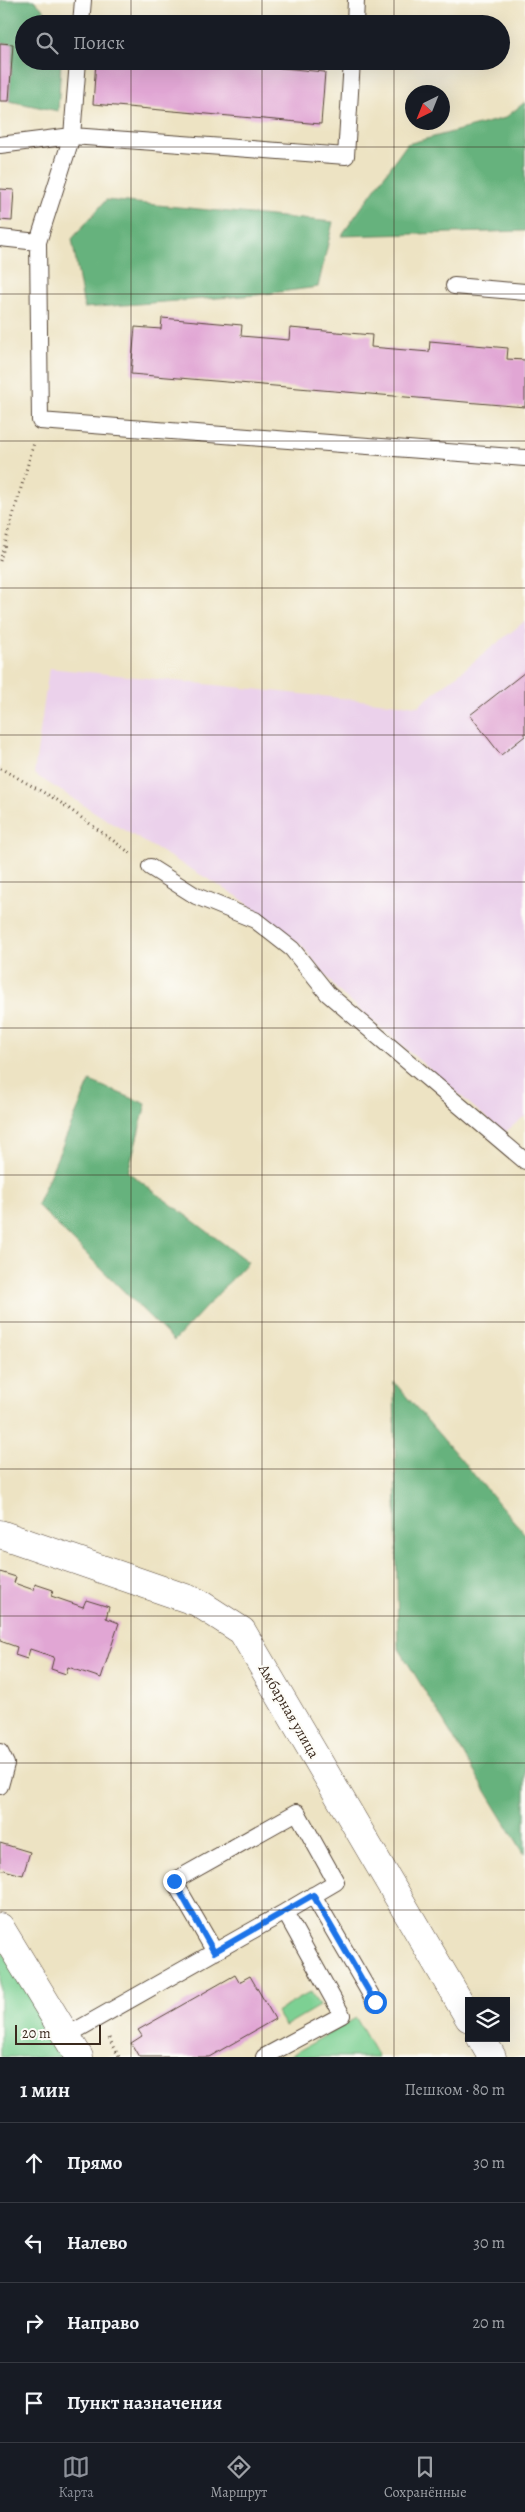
<!DOCTYPE html>
<html lang="ru">
<head>
<meta charset="utf-8">
<style>
  body { margin:0; font-family:Alegreya,serif; background:#242831; color:#f1f3f6 }
  .controls { position:absolute; right:15px; bottom:15px; display:grid; overflow:hidden; border-radius:0px; box-shadow:0 5px 20px #0002 }
  .controls button { width:45px; height:45px; display:grid; place-items:center; padding:0; border:0; border-bottom:1px solid #363941; background:#171b24; color:#f1f3f6; font:25px sans-serif }
  .compass { position:absolute; left:405px; top:85px; width:45px; height:45px; border-radius:50%; background:#171b24; box-shadow:0 5px 20px #0002; rotate:223deg }
  .scale { position:absolute; left:15px; bottom:12px; width:86px; box-sizing:border-box; padding-left:5px; border:2px solid #3b2a1e; border-top:0; font-size:14px; line-height:18px; white-space:nowrap; color:#3b2a1e; -webkit-text-stroke:4px #fdfcf7; paint-order:stroke }
  .stop { position:absolute; width:15px; height:15px; margin:-11px; border:4px solid #1a73e8; border-radius:50%; background:#fff }
  .stop.end { background:#1a73e8; border-color:#fff; box-shadow:0 1px 5px #0008 }
  .list { margin:0; padding:0; list-style:none }
  h2 { display:flex; justify-content:space-between; align-items:center; height:65px; margin:0; padding:0 20px; font-size:21px }
  h2 small { font-size:16px; font-weight:400; color:#9ea1a6 }
  .list li { display:grid; grid-template-columns:32px 1fr auto; gap:15px; align-items:center; box-sizing:border-box; height:80px; padding:0 20px; border-top:1px solid #363941 }
  .list b { display:block; font-size:19px; white-space:nowrap }
  .list em { font-size:16px; font-style:normal; color:#9ea1a6 }
  .icon { flex:none; width:28px; height:28px; fill:none; stroke:currentColor; stroke-width:2; stroke-linecap:round; stroke-linejoin:round }
  .map { position:relative; flex:none; width:525px; height:2057px; overflow:hidden }
  .search { position:absolute; background:#171b24; box-shadow:0 5px 20px #0002; left:15px; right:15px; top:15px; height:55px; display:flex; align-items:center; gap:12px; box-sizing:border-box; padding:0 18px; border-radius:28px; color:#9ea1a6; font-size:19px }
  .sheet { height:385px; background:#171b24 }
  nav { display:flex; justify-content:space-around; align-items:center; box-sizing:border-box; height:70px; border-top:1px solid #363941; background:#171b24; font-size:14px; color:#9ea1a6 }
  nav a { display:grid; justify-items:center; gap:2px }
  nav .on { color:#8c9099 }
  .map>svg:first-child { display:block }
  .built { fill:#ebd1eb }
  .green { fill:#7dd093; stroke:#5c7d58 }
  .forest { fill:#66b27d; stroke:#506e4e }
  .building { fill:#e1a6d4 }
  .lines { fill:none; stroke-linecap:round; stroke-linejoin:round }
  .lane-casing { stroke:#564637; stroke-width:18 }
  .street-casing { stroke:#564637; stroke-width:29 }
  .path { stroke:#564637; stroke-width:3; stroke-dasharray:1 4; stroke-linecap:butt }
  .lane { stroke:#fff; stroke-width:16 }
  .street { stroke:#fff; stroke-width:28 }
  .route { stroke:#1a73e8; stroke-width:6 }
  .grid { fill:none; stroke:#3b2a1e; stroke-width:1; stroke-opacity:0.55 }
  .labels { text-anchor:middle; stroke-width:4.5; stroke-linejoin:round; paint-order:stroke }
  .street-label { font-size:15px; fill:#3b2a1e; stroke:#fdfcf7 }
</style>
</head>
<body>
<div class="map">
<svg width="525" height="2057" viewBox="0 0 525 2057">
  <rect width="100%" height="100%" fill="#fdfcf7"/>
  <filter id="ink" filterUnits="userSpaceOnUse"><feTurbulence type="fractalNoise" baseFrequency=".02" numOctaves="2"/><feDisplacementMap in="SourceGraphic" scale="10" xChannelSelector="R" yChannelSelector="G"/><feConvolveMatrix kernelMatrix="1 2 1 2 8 2 1 2 1" color-interpolation-filters="sRGB"/></filter>
  <filter id="wash" filterUnits="userSpaceOnUse"><feTurbulence type="fractalNoise" baseFrequency=".0096" numOctaves="4" result="noise"/><feDisplacementMap in="SourceGraphic" scale="20" xChannelSelector="R" yChannelSelector="G"/><feGaussianBlur stdDeviation="1.12" result="paint"/><feColorMatrix in="noise" values="0 0 0 0 0 0 0 0 0 0 0 0 0 0 0 0 0 1.4 0 .05"/><feComposite in="paint" operator="in"/></filter>
  <g filter="url(#wash)">
    <rect width="100%" height="100%" fill="#ede3c3"/>
    <path class="built" d="M 525,621 L 525,1116 L 504,1133 L 338,991 L 302,946 L 237,896 L 112,823 L 34,774 L 49,668 L 418,706 Z"/>
    <path class="green" d="M 0,1947 L 69,2057 L 0,2057 Z
      M 311,1992 L 319,2006 L 285,2026 L 276,2012 Z
      M 356,2018 L 378,2057 L 288,2057 Z"/>
    <path class="forest" d="M 0,0 L 34,0 L 57,24 L 24,24 L 24,61 L 61,61 L 58,111 L 9,101 L 13,44 L 0,43 Z
      M 525,102 L 525,231 L 341,236 L 407,144 L 505,118 Z
      M 106,200 L 333,222 L 318,287 L 257,295 L 84,308 L 72,239 Z
      M 90,1081 L 146,1104 L 128,1172 L 248,1262 L 174,1341 L 37,1205 Z
      M 394,1382 L 525,1534 L 525,1855 L 398,1647 Z"/>
    <g id="blocks">
      <path class="building" d="M 0,43 L 13,44 L 9,101 L 0,101 Z
        M 96,61 L 208,61 L 325,72 L 321,124 L 93,104 Z
        M 0,189 L 14,190 L 12,221 L 0,220 Z
        M 162,318 L 242,325 L 241,336 L 289,340 L 290,328 L 372,335 L 371,347 L 429,352 L 430,341 L 508,348 L 507,359 L 525,360 L 525,407 L 131,374 L 135,327 L 161,329 Z
        M 525,672 L 525,736 L 501,755 L 470,715 Z
        M 0,1572 L 16,1577 L 14,1583 L 34,1590 L 35,1584 L 53,1590 L 51,1596 L 83,1607 L 86,1600 L 109,1607 L 106,1618 L 119,1623 L 101,1678 L 68,1667 L 66,1674 L 51,1669 L 54,1657 L 30,1649 L 27,1659 L 15,1655 L 17,1647 L 0,1641 Z
        M 0,1843 L 30,1852 L 23,1875 L 0,1869 Z
        M 235,1975 L 239,1982 L 250,1976 L 275,2019 L 209,2057 L 139,2057 L 131,2043 L 142,2036 L 138,2030 Z"/>
    </g>
  </g>
  <g filter="url(#ink)">
    <use href="#blocks" fill-opacity="0" stroke="#564637" stroke-width="1"/>
    <g class="lines">
      <defs>
        <path id="lane" d="M 81,24 L 83,0
          M 355,24 L 356,0
          M 78,61 L 72,136 L 38,242 L 40,421 L 525,458
          M 0,145 L 72,136 L 346,156 L 352,61
          M 0,238 L 38,242
          M 454,286 L 525,292
          M 150,867 L 196,896 L 255,920 L 292,949 L 328,994 L 525,1161
          M 0,1752 L 6,1764 L 0,1786
          M 313,1895 L 375,2002
          M 215,1952 L 174,1881 L 297,1812 L 336,1882 L 285,1912
          M 66,2036 L 285,1912 L 342,2015 L 264,2057"/>
        <path id="street" d="M 0,1534 L 197,1602 L 242,1631 L 469,2018
          M 0,1927 L 79,2057
          M 481,2038 L 492,2057"/>
      </defs>
      <use href="#lane" class="lane-casing"/>
      <use href="#street" class="street-casing"/>
      <path class="path" d="M 0,561 L 34,443
        M 0,768 L 57,800 L 133,855
        M 109,2038 L 119,2057"/>
      <use href="#lane" class="lane"/>
      <use href="#street" class="street"/>
    </g>
  </g>
  <g class="lines" filter="url(#ink)">
    <path class="route" d="M 174,1881 L 214,1952 L 313,1895 L 375,2002"/>
  </g>
  <path class="grid" d="M 131,0 L 131,24M 262,0 L 262,24M 394,0 L 394,24M 131,61 L 131,2057M 262,61 L 262,2057M 394,61 L 394,2057M 0,147 L 525,147M 0,294 L 525,294M 0,441 L 525,441M 0,588 L 525,588M 0,735 L 525,735M 0,882 L 525,882M 0,1028 L 525,1028M 0,1175 L 525,1175M 0,1322 L 525,1322M 0,1469 L 525,1469M 0,1616 L 525,1616M 0,1763 L 525,1763M 0,1910 L 525,1910"/>
  <g class="labels">
    <g class="street-label">
      <text transform="translate(289 1711) rotate(60)" y="5">Амбарная улица</text>
    </g>
  </g>
</svg>
<div class="controls">
<button><svg class="icon" aria-label="layers" viewBox="0 0 24 24"><path d="M12 4l9 5-9 5-9-5zM3 14l9 5 9-5"/></svg></button>
</div>
<svg class="compass" viewBox="-18 -18 36 36"><path d="M0-13l5 13h-10z" fill="#e53935"/><path d="M0 13l5-13h-10z" fill="#9ea1a6"/></svg>
<div class="scale">20 m</div>
<div class="stop" style="left:375px;top:2002px"></div>
<div class="stop end" style="left:174px;top:1881px"></div>
<div class="search"><svg class="icon" aria-label="search" viewBox="0 0 24 24"><circle cx="10" cy="10" r="6"/><path d="M15 15l6 6"/></svg>Поиск</div>
</div>
<section class="sheet">
<h2>1 мин<small>Пешком · 80 m</small></h2>
<ul class="list">
<li><svg class="icon" aria-label="ahead" viewBox="0 0 24 24"><path d="M12 20V5M6 11l6-6 6 6"/></svg><div><b>Прямо</b></div><em>30 m</em></li>
<li><svg class="icon" aria-label="left" viewBox="0 0 24 24"><path d="M17 20v-9H6M10 6l-5 5 5 5"/></svg><div><b>Налево</b></div><em>30 m</em></li>
<li><svg class="icon" aria-label="right" viewBox="0 0 24 24"><path d="M7 20v-9h11M14 6l5 5-5 5"/></svg><div><b>Направо</b></div><em>20 m</em></li>
<li><svg class="icon" aria-label="arrive" viewBox="0 0 24 24"><path d="M6 21V4h12l-3 4 3 4H6"/></svg><div><b>Пункт назначения</b></div></li>
</ul>
</section>
<nav>
<a class="on"><svg class="icon" aria-label="map" viewBox="0 0 24 24"><path d="M3 6l6-2 6 2 6-2v14l-6 2-6-2-6 2zM9 4v14M15 6v14"/></svg>Карта</a>
<a><svg class="icon" aria-label="directions" viewBox="0 0 24 24"><path d="M12 3l9 9-9 9-9-9zM9 14v-3h6M13 9l2 2-2 2"/></svg>Маршрут</a>
<a><svg class="icon" aria-label="saved" viewBox="0 0 24 24"><path d="M7 4h10v16l-5-4-5 4z"/></svg>Сохранённые</a>
</nav>
</body>
</html>
